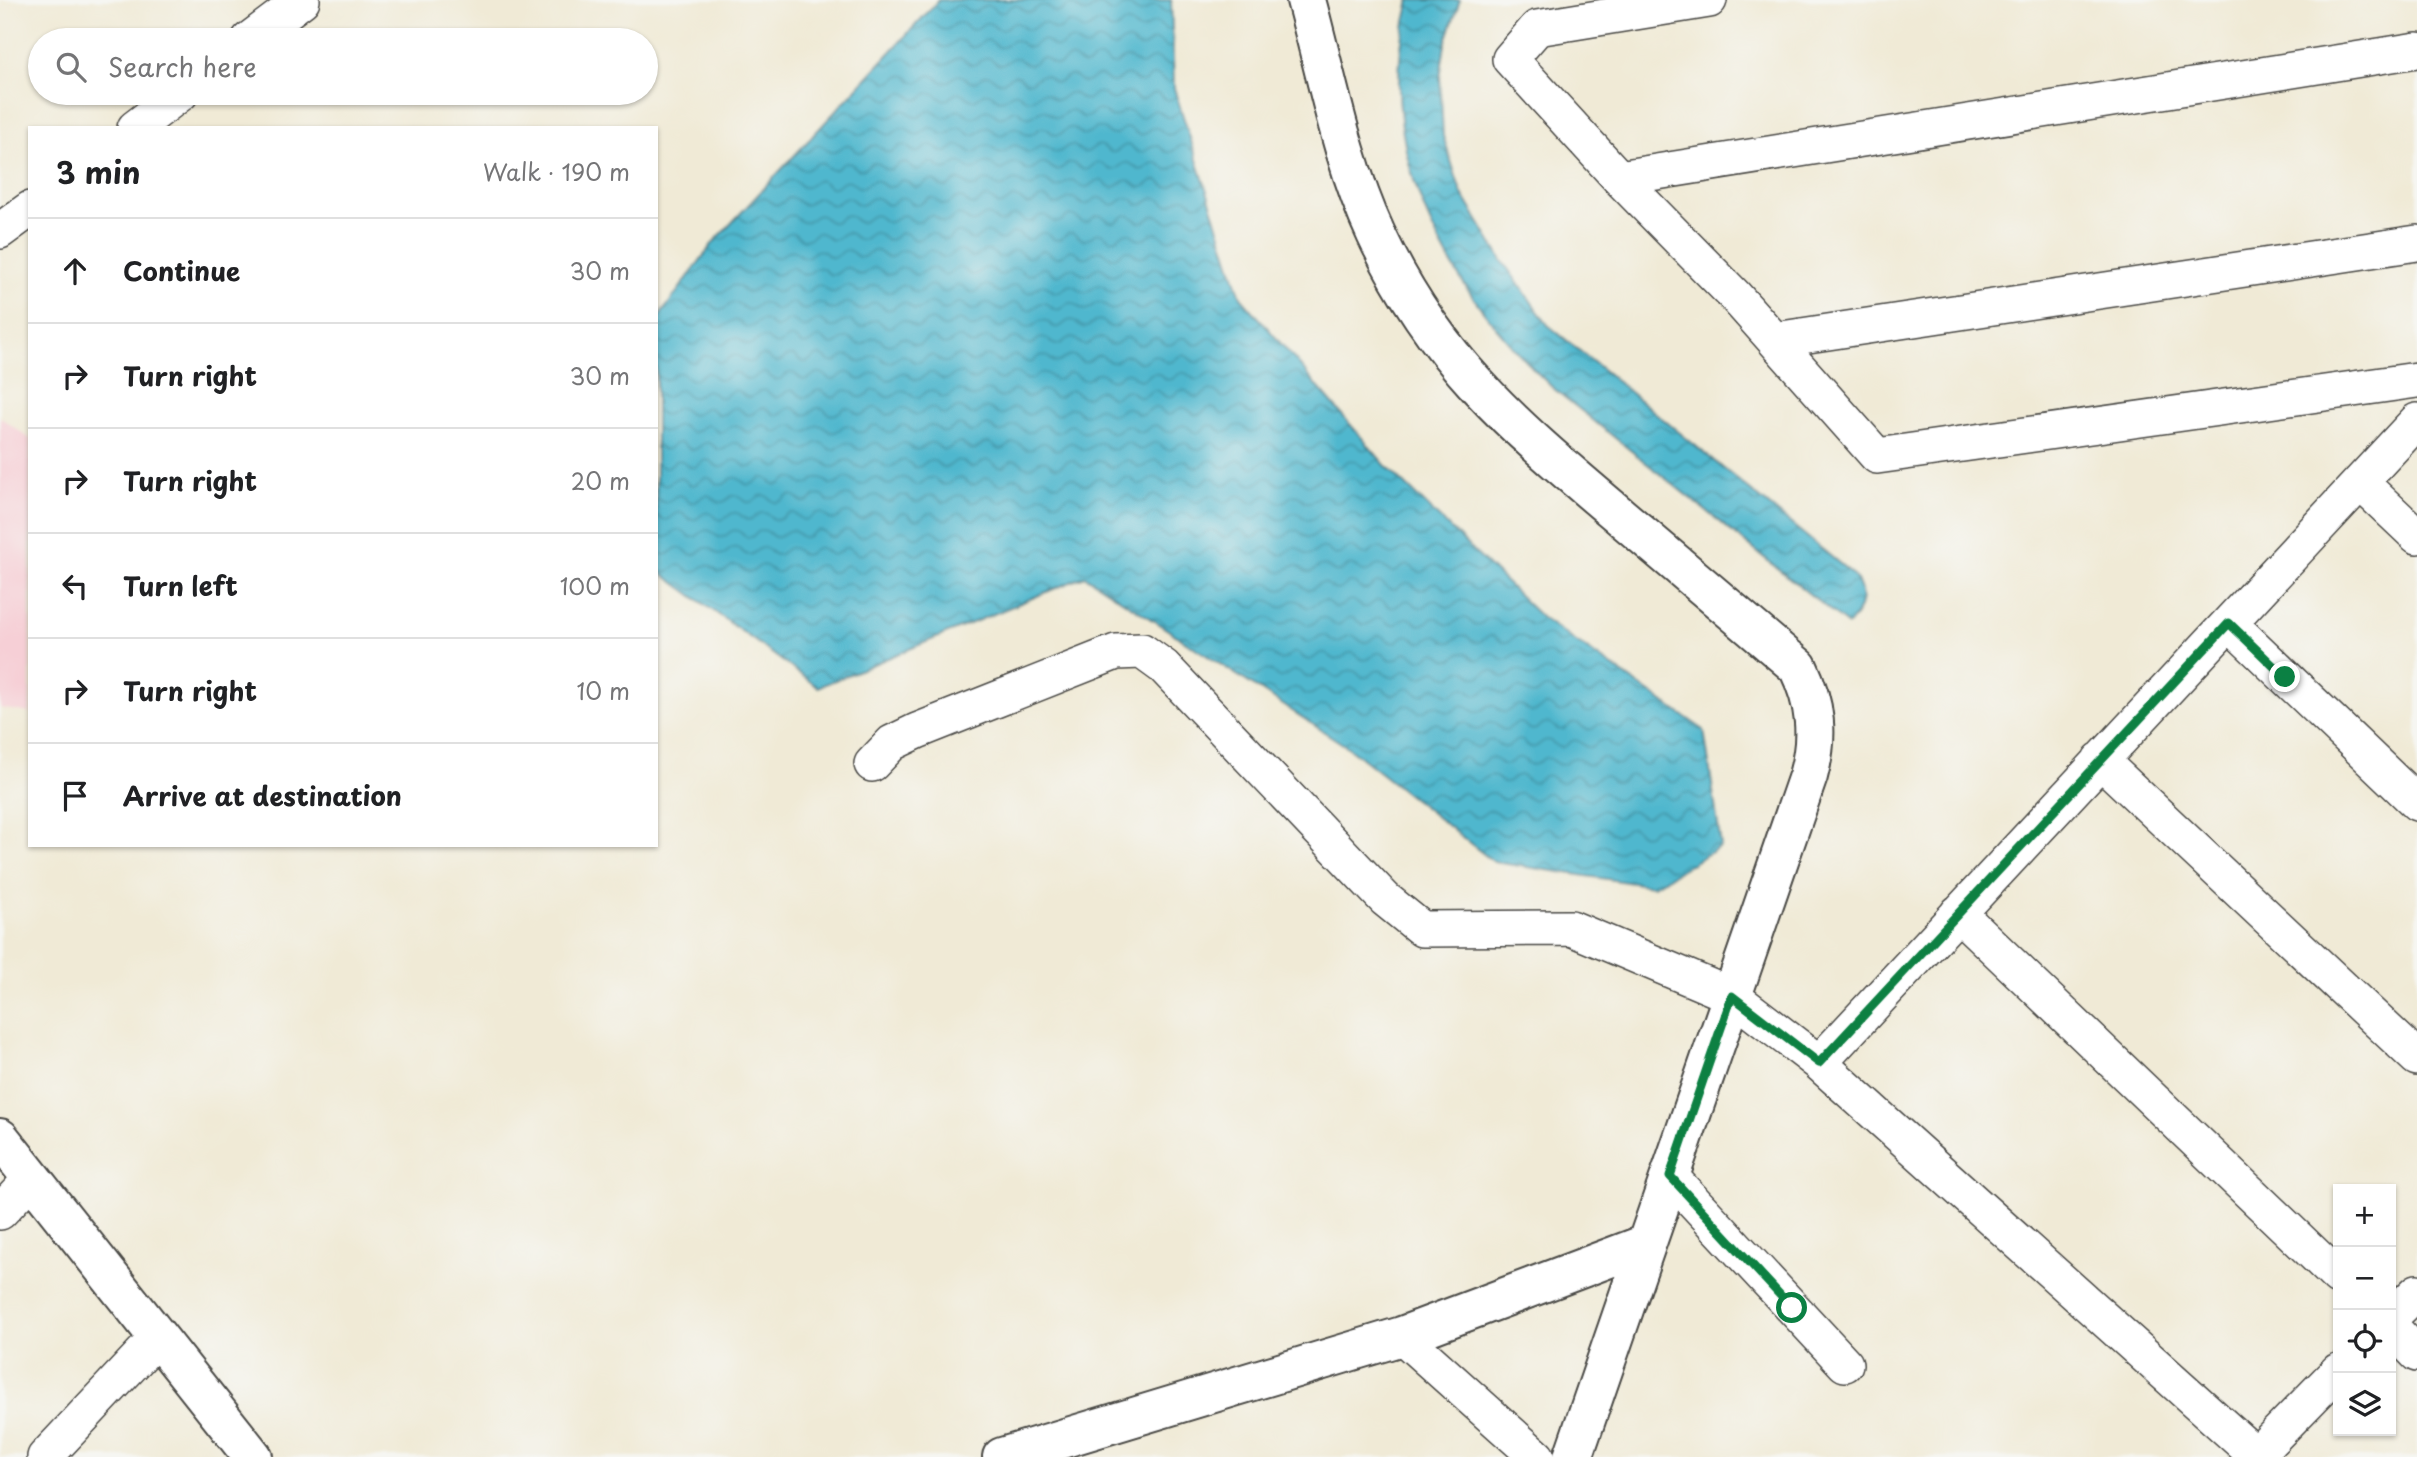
<!DOCTYPE html>
<html lang="en">
<head>
<meta charset="utf-8">
<style>
  body { margin:0; font-family:"Playpen Sans",sans-serif; background:#f2f2f2; color:#202124 }
  .controls { position:absolute; right:21px; bottom:21px; display:grid; overflow:hidden; border-radius:0px; box-shadow:0 2px 5px #0004 }
  .controls button { width:63px; height:63px; display:grid; place-items:center; padding:0; border:0; border-bottom:2px solid #e0e0e0; background:#fff; color:#202124; font:35px sans-serif }
  .stop { position:absolute; width:21px; height:21px; margin:-16px; border:5px solid #0b8043; border-radius:50%; background:#fff }
  .stop.end { background:#0b8043; border-color:#fff; box-shadow:0 2px 7px #0008 }
  .list { margin:0; padding:0; list-style:none }
  h2 { display:flex; justify-content:space-between; align-items:center; height:91px; margin:0; padding:0 28px; font-size:30px }
  h2 small { font-size:23px; font-weight:400; color:#757577 }
  .list li { display:grid; grid-template-columns:46px 1fr auto; gap:21px; align-items:center; box-sizing:border-box; height:105px; padding:0 28px; border-top:2px solid #e0e0e0 }
  .list b { display:block; font-size:26px; white-space:nowrap }
  .list em { font-size:23px; font-style:normal; color:#757577 }
  .icon { flex:none; width:38px; height:38px; fill:none; stroke:currentColor; stroke-width:2; stroke-linecap:round; stroke-linejoin:round }
  .map { position:relative; flex:none; width:2417px; height:1457px; overflow:hidden }
  .search { position:absolute; background:#fff; box-shadow:0 2px 5px #0004; left:28px; top:28px; width:630px; height:77px; display:flex; align-items:center; gap:18px; box-sizing:border-box; padding:0 24px; border-radius:38px; color:#757577; font-size:26px }
  .panel { position:absolute; background:#fff; box-shadow:0 2px 5px #0004; left:28px; top:126px; width:630px; height:721px; border-radius:0px }
  .map>svg:first-child { display:block }
  .built { fill:#f6cfd6 }
  .water { fill:url(#water-waves); stroke:#3e717c; stroke-width:2 }
  .lines { fill:none; stroke-linecap:round; stroke-linejoin:round }
  .street-casing { stroke:#494845; stroke-width:38 }
  .secondary-casing { stroke:#494845; stroke-width:42 }
  .street { stroke:#fff; stroke-width:35 }
  .secondary { stroke:#fff; stroke-width:38 }
  .route { stroke:#0b8043; stroke-width:9 }
</style>
</head>
<body>
<div class="map">
<svg width="2417" height="1457" viewBox="0 0 2417 1457">
  <defs>
    <pattern id="water-waves" width="16" height="10" patternUnits="userSpaceOnUse" patternTransform="scale(1.75)"><rect width="16" height="10" fill="#50b7ce"/><path d="M0 5q4-4 8 0t8 0" fill="none" stroke="#4395a7"/></pattern>
  </defs>
  <rect width="100%" height="100%" fill="#f6f6f2"/>
  <filter id="ink" filterUnits="userSpaceOnUse"><feTurbulence type="fractalNoise" baseFrequency=".0143" numOctaves="2"/><feDisplacementMap in="SourceGraphic" scale="14" xChannelSelector="R" yChannelSelector="G"/><feConvolveMatrix kernelMatrix="1 2 1 2 8 2 1 2 1" color-interpolation-filters="sRGB"/></filter>
  <filter id="wash" filterUnits="userSpaceOnUse"><feTurbulence type="fractalNoise" baseFrequency=".00686" numOctaves="4" result="noise"/><feDisplacementMap in="SourceGraphic" scale="28" xChannelSelector="R" yChannelSelector="G"/><feGaussianBlur stdDeviation="1.57" result="paint"/><feColorMatrix in="noise" values="0 0 0 0 0 0 0 0 0 0 0 0 0 0 0 0 0 1.4 0 .05"/><feComposite in="paint" operator="in"/></filter>
  <g filter="url(#wash)">
    <rect width="100%" height="100%" fill="#f0ead6"/>
    <path class="built" d="M 0,417 L 30,439 L 30,713 L 0,708 Z"/>
    <path class="water" d="M 939,0 L 1171,0 L 1174,88 L 1241,297 L 1385,465 L 1543,619 L 1704,730 L 1721,846 L 1653,886 L 1494,862 L 1349,748 L 1085,576 L 818,687 L 656,569 L 656,321 L 713,243 Z
      M 1410,0 L 1460,0 L 1445,44 L 1440,77 L 1443,136 L 1461,192 L 1503,262 L 1548,325 L 1851,573 C 1867,590 1864,609 1848,625 L 1553,388 C 1444,285 1370,152 1410,0 Z"/>
  </g>
  <g filter="url(#ink)">
    <g class="lines">
      <defs>
        <path id="street" d="M 1709,0 L 1537,28 L 1510,59 L 1619,178 L 1735,296 L 1877,456 L 2417,380
          M 249,40 L 302,0
          M 135,128 L 181,93
          M 1619,178 L 2417,50
          M 0,231 L 30,209
          M 1775,340 L 2417,243
          M 2360,482 L 2417,536
          M 2229,623 L 2417,803
          M 2100,760 L 2417,1058
          M 872,764 L 892,743 L 917,731 L 1116,652 L 1142,651 L 1164,667 L 1385,899 L 1422,929 L 1571,928 L 1732,996 L 1819,1063 L 2258,1457
          M 1958,913 L 2338,1277
          M 1819,1063 L 2417,421
          M 1670,1176 L 1845,1364
          M 0,1212 L 32,1178
          M 2391,1317 L 2417,1292
          M 2391,1327 L 2417,1354
          M 1402,1336 L 1537,1457
          M 2256,1455 L 2338,1371
          M 45,1457 L 158,1337"/>
        <path id="secondary" d="M 1306,0 C 1327,77 1342,161 1376,234 C 1436,362 1515,427 1620,516 C 1680,567 1739,617 1798,667 C 1816,704 1819,737 1808,776 L 1573,1457
          M 0,1138 L 253,1457
          M 1002,1457 L 1402,1336 L 1646,1244"/>
      </defs>
      <use href="#street" class="street-casing"/>
      <use href="#secondary" class="secondary-casing"/>
      <use href="#street" class="street"/>
      <use href="#secondary" class="secondary"/>
    </g>
  </g>
  <g class="lines" filter="url(#ink)">
    <path class="route" d="M 1792,1308 L 1670,1176 L 1732,996 L 1819,1063 L 2229,623 L 2285,677"/>
  </g>
</svg>
<div class="controls">
<button>+</button>
<button>−</button>
<button><svg class="icon" aria-label="locate" viewBox="0 0 24 24"><circle cx="12" cy="12" r="6"/><path d="M12 2v4M12 18v4M2 12h4M18 12h4"/></svg></button>
<button><svg class="icon" aria-label="layers" viewBox="0 0 24 24"><path d="M12 4l9 5-9 5-9-5zM3 14l9 5 9-5"/></svg></button>
</div>
<div class="stop" style="left:1792px;top:1308px"></div>
<div class="stop end" style="left:2285px;top:677px"></div>
<div class="search"><svg class="icon" aria-label="search" viewBox="0 0 24 24"><circle cx="10" cy="10" r="6"/><path d="M15 15l6 6"/></svg>Search here</div>
<section class="panel">
<h2>3 min<small>Walk · 190 m</small></h2>
<ul class="list">
<li><svg class="icon" aria-label="ahead" viewBox="0 0 24 24"><path d="M12 20V5M6 11l6-6 6 6"/></svg><div><b>Continue</b></div><em>30 m</em></li>
<li><svg class="icon" aria-label="right" viewBox="0 0 24 24"><path d="M7 20v-9h11M14 6l5 5-5 5"/></svg><div><b>Turn right</b></div><em>30 m</em></li>
<li><svg class="icon" aria-label="right" viewBox="0 0 24 24"><path d="M7 20v-9h11M14 6l5 5-5 5"/></svg><div><b>Turn right</b></div><em>20 m</em></li>
<li><svg class="icon" aria-label="left" viewBox="0 0 24 24"><path d="M17 20v-9H6M10 6l-5 5 5 5"/></svg><div><b>Turn left</b></div><em>100 m</em></li>
<li><svg class="icon" aria-label="right" viewBox="0 0 24 24"><path d="M7 20v-9h11M14 6l5 5-5 5"/></svg><div><b>Turn right</b></div><em>10 m</em></li>
<li><svg class="icon" aria-label="arrive" viewBox="0 0 24 24"><path d="M6 21V4h12l-3 4 3 4H6"/></svg><div><b>Arrive at destination</b></div></li>
</ul>
</section>
</div>
</body>
</html>
